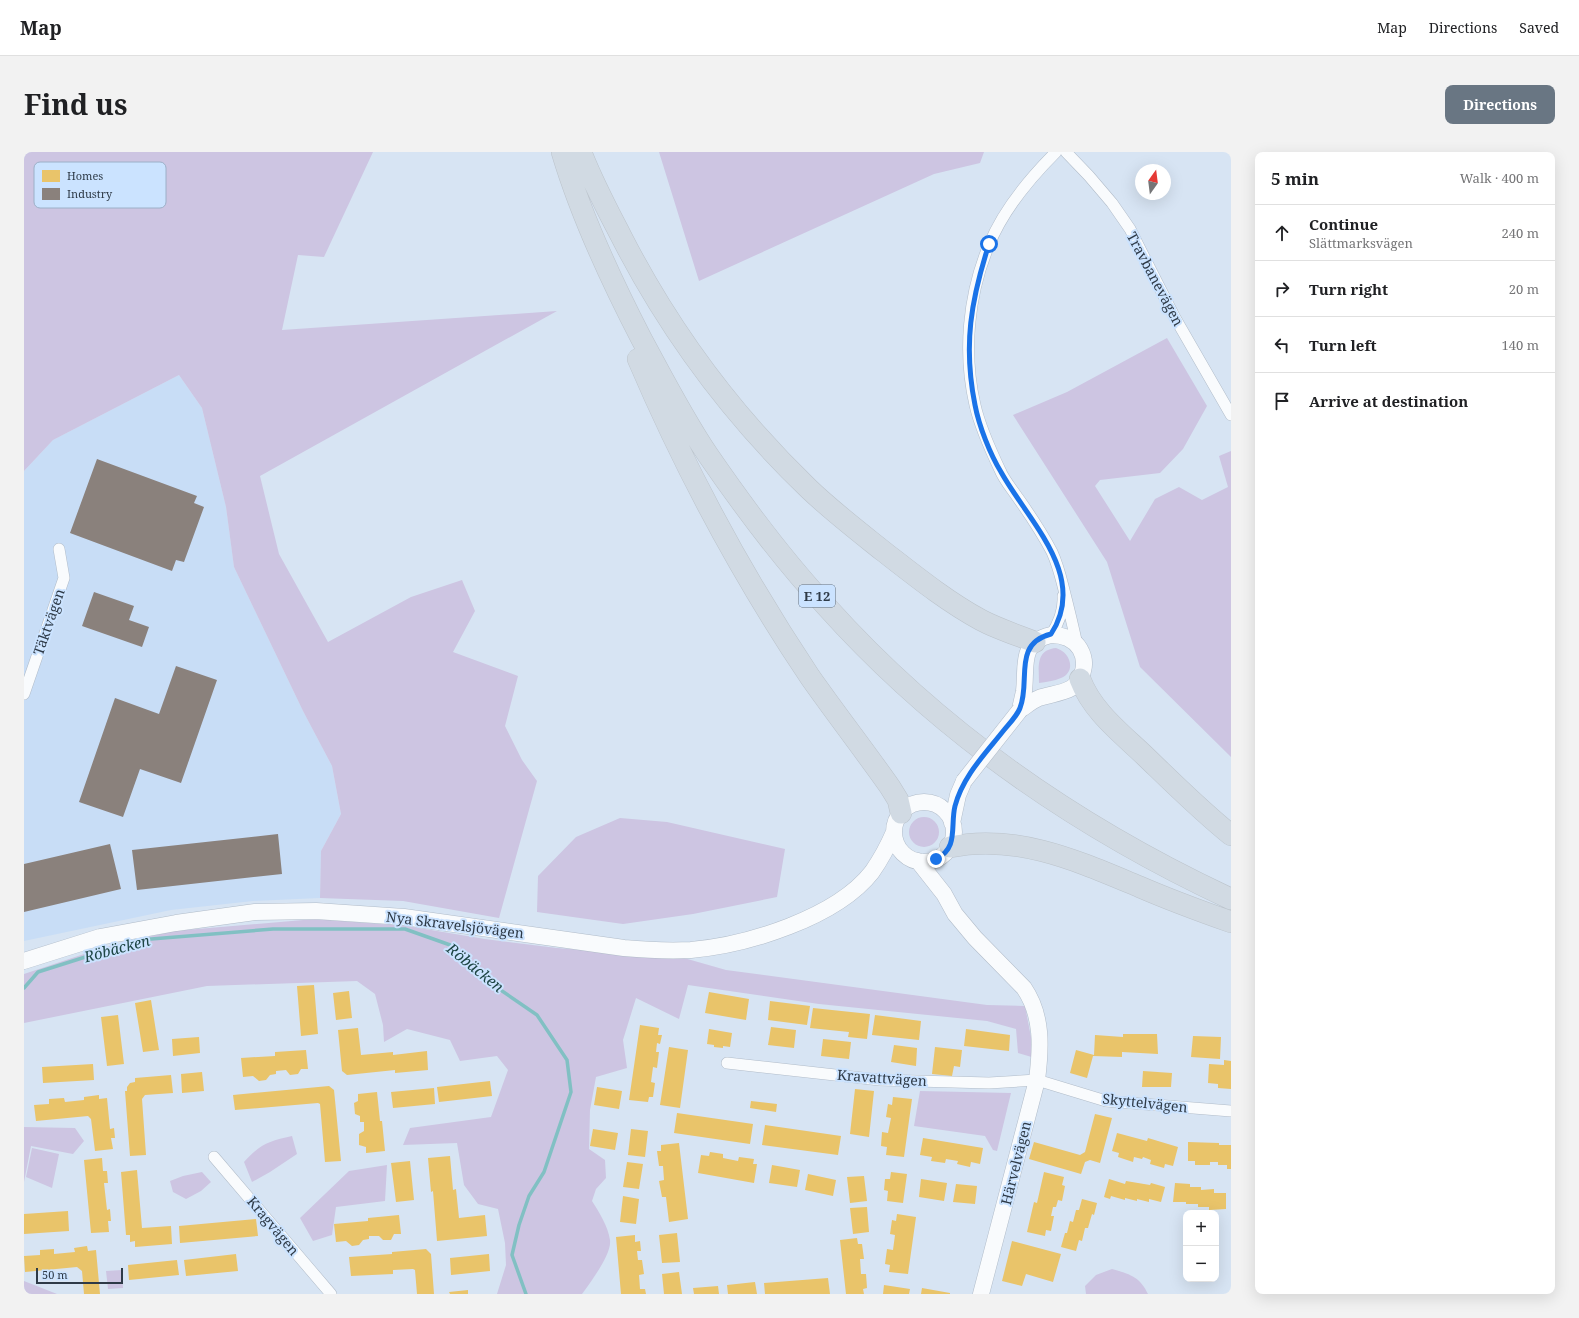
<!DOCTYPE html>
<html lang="en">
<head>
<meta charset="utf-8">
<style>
  body { margin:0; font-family:"Noto Serif",serif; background:#f2f2f2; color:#202124 }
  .controls { position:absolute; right:12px; bottom:12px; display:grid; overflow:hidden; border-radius:8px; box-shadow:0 4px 16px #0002 }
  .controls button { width:36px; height:36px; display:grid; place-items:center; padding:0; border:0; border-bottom:1px solid #e0e0e0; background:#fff; color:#202124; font:20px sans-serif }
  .compass { position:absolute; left:1111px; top:12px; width:36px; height:36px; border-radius:50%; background:#fff; box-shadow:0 4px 16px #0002; rotate:14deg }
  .scale { position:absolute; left:12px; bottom:10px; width:87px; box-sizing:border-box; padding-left:4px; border:2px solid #2e3a47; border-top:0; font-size:11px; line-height:14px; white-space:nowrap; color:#2e3a47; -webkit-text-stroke:3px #cbe3ff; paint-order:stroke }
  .stop { position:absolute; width:12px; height:12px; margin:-9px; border:3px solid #1a73e8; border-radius:50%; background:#fff }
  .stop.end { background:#1a73e8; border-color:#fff; box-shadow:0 1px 4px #0008 }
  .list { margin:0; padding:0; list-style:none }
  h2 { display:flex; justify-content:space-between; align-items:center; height:52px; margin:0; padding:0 16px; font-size:17px }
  h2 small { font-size:13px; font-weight:400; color:#757577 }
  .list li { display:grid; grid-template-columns:26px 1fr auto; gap:12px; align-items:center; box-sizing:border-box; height:56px; padding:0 16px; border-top:1px solid #e0e0e0 }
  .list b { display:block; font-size:15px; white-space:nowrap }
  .list p { margin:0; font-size:13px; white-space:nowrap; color:#757577 }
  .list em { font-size:13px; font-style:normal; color:#757577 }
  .icon { flex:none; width:22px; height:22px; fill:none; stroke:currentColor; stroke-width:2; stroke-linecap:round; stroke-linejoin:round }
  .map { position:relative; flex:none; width:1207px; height:1142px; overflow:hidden; border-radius:8px }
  header { display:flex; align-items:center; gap:24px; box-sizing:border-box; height:56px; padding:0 20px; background:#fff; border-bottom:1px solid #e0e0e0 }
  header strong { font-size:19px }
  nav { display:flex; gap:22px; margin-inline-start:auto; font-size:14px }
  .intro { display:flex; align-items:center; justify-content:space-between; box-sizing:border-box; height:96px; padding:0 24px }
  h1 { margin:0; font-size:28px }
  .button { padding:10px 18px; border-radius:8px; background:#697683; color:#fff; font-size:14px; font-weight:700 }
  main { display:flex; gap:24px; padding:0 24px }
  aside { flex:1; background:#fff; border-radius:8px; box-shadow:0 4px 16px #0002 }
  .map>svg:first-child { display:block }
  .built { fill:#c8ddf6 }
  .green { fill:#cdc5e2 }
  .homes { fill:#e9c46a }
  .industry { fill:#8a817c }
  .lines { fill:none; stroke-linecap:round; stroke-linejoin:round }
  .stream { stroke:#81c0c3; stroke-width:3.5 }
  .street-casing { stroke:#b1bcc9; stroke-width:12 }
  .secondary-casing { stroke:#b1bcc9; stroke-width:17 }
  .highway-casing { stroke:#bbc3cb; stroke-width:22 }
  .street { stroke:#f9fbfd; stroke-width:11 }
  .secondary { stroke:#f9fbfd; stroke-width:16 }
  .highway { stroke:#d1dae3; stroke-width:21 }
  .secondary-bridge-casing { stroke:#b1bcc9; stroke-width:17; stroke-linecap:butt }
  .secondary-bridge { stroke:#f9fbfd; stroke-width:16 }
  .route { stroke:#1a73e8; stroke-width:5 }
  .labels { text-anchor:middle; stroke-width:4; stroke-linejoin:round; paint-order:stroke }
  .shield { fill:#cbe3ff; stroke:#5d6d7e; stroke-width:1 }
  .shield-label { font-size:13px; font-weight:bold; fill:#2e3a47 }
  .street-label { font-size:14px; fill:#2e3a47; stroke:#cbe3ff }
  .water-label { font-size:15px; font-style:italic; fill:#1d4544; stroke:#cbe3ff }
  .key { fill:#cbe3ff; stroke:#9cb0c8; stroke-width:1 }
  .key-label { font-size:11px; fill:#2e3a47 }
</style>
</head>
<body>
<header>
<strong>Map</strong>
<nav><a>Map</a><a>Directions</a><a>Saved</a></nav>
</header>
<div class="intro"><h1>Find us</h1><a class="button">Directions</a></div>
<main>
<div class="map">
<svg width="1207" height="1142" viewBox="0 0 1207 1142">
  <rect width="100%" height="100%" fill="#d7e4f3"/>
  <path class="built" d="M 155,223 L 178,256 L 202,355 L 210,415 L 279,559 L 308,614 L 317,662 L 297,699 L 296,746 L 229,749 L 147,758 L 0,789 L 0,319 L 29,288 Z"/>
  <path class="green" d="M 0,0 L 349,0 L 300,105 L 274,103 L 258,178 L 533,159 L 236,324 L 255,402 L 304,490 L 387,445 L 438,428 L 451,459 L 429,500 L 494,524 L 481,574 L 498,608 L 513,629 L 475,766 L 379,749 L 296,746 L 297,699 L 317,662 L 308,614 L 279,559 L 210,415 L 202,355 L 178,256 L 155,223 L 29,288 L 0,319 Z
    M 635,0 L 960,0 L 956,11 L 910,22 L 675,129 Z
    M 1143,186 L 1183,254 L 1159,297 L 1136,321 L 1076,328 L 1071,334 L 1106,389 L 1131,347 L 1155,335 L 1178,348 L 1204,335 L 1195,304 L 1207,299 L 1207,605 L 1116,515 L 1083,410 L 989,263 L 1043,240 Z
    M 1032,496 C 1046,500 1053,519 1037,526 C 1030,529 1022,530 1015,531 C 1015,516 1011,498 1032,496 Z
    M885 680a15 15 0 1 1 30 0a15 15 0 1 1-30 0Z
    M 596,666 L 643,670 L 761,697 L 753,745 L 669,762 L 599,772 L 513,760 L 514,724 L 552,685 Z
    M 291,767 L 383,774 L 461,787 L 533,796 L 660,806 L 702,818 L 963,853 L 1001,854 L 1011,906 L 994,901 L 992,877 L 963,869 L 795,852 L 664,833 L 655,867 L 612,846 L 599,888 L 603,916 L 572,925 L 566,958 L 565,997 L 581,1008 L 582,1026 L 572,1037 L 568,1049 C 575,1060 584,1074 586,1088 C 588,1102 566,1131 558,1142 L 473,1142 L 482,1113 L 481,1091 L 474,1057 L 454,1052 L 440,1033 L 433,991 L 379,993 L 386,976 L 467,965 L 484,918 L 473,904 L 436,909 L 426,888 L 383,877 L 360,890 L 359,873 L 351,842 L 333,829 L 183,834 L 0,871 L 0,822 L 81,795 L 150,779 Z
    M 896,939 L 987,941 L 973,999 L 969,998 L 961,984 L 890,974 Z
    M 0,975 L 51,976 L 60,989 L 49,1002 L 7,994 L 0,1030 Z
    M 268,984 L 273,1002 L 246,1020 L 228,1030 L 220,1010 C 236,992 245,989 268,984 Z
    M 8,996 L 35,1002 L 28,1036 L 2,1025 Z
    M 363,1013 L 361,1049 L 312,1055 L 308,1083 L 289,1089 L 276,1066 L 325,1019 Z
    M 178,1020 L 187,1030 L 177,1039 L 162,1047 L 149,1040 L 146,1029 L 159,1024 Z
    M 1088,1117 C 1106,1122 1116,1125 1124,1142 L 1062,1142 L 1061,1134 L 1072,1123 Z
    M 98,1118 L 99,1136 L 84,1137 L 82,1119 Z
    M 0,1129 L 33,1142 L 0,1142 Z"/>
  <path class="homes" d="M 290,833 L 294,882 L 277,884 L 273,834 Z
    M 325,839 L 328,866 L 312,868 L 309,841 Z
    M 685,840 L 725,847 L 722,868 L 681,861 Z
    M 127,848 L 135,898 L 119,900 L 111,851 Z
    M 746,849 L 786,854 L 783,873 L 744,868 Z
    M 789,856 L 846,862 L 843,887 L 824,885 L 825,880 L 786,876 Z
    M 94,863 L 100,912 L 83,914 L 77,865 Z
    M 851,863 L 897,869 L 895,888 L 848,883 Z
    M 616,873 L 635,876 L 634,883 L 638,883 L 636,892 L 633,891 L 632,900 L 635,900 L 633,916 L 629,915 L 627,930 L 631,931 L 629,945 L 625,945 L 624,950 L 605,948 Z
    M 747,875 L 772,878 L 770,896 L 744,893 Z
    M 334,876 L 337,903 L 369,900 L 369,903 L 403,899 L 404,918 L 371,921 L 371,918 L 323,923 L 318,919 L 314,878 Z
    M 685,877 L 708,881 L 706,895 L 699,894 L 699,896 L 690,895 L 690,893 L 683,892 Z
    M 942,877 L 986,883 L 985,899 L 940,894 Z
    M 1099,882 L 1133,882 L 1134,902 L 1098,900 L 1098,905 L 1069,904 L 1063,926 L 1046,921 L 1052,898 L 1070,903 L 1071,883 L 1099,885 Z
    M 1169,884 L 1197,885 L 1196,907 L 1167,905 Z
    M 175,885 L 176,901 L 149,904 L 148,887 Z
    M 799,887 L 827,890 L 825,907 L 797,904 Z
    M 870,893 L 893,896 L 892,914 L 867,910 Z
    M 645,895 L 664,898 L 656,956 L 636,953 Z
    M 911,895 L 938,898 L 936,915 L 930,914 L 928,924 L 908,922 Z
    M 282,898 L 284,917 L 277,917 L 274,922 L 266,923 L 262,918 L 252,919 L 252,922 L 246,923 L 242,928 L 235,929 L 229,924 L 219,925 L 217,906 L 251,904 L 251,900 Z
    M 1200,908 L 1207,909 L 1207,937 L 1194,936 L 1194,932 L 1184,931 L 1185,912 L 1200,913 Z
    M 69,912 L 70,928 L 19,931 L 18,915 Z
    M 1119,919 L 1148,921 L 1147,935 L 1118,935 Z
    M 178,920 L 180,939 L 158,941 L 157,922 Z
    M 147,923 L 149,941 L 121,943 L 118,947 L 122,1003 L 106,1004 L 101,939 L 103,939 L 103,935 L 106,931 L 111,930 L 111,926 Z
    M 466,929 L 468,944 L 415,950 L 413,935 Z
    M 305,934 L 310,938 L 317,1009 L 301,1010 L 296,952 L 294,951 L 211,958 L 209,943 Z
    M 573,935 L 598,939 L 595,957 L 570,953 Z
    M 410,936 L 411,952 L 369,956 L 367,940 Z
    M 831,937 L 850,939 L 845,985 L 826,982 Z
    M 353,940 L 356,969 L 358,969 L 361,999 L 342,1001 L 342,995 L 335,993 L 335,982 L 340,979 L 340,970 L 336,970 L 336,964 L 331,962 L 330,951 L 334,949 L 334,942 Z
    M 75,943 L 75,947 L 83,946 L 86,977 L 90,976 L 91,986 L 87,986 L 89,997 L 71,999 L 67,967 L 64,964 L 12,969 L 10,953 L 25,952 L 25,947 L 40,946 L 41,950 L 60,948 L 60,945 Z
    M 869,945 L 888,947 L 880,1005 L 862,1003 L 863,995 L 857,994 L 858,980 L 864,981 L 867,966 L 862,965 L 864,952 L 868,953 Z
    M 727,949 L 753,952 L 752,960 L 726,956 Z
    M 653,961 L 729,972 L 726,992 L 650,981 Z
    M 1071,962 L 1088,966 L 1076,1011 L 1066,1008 L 1061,1010 L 1057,1022 L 1005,1007 L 1010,990 L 1056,1003 L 1061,1000 Z
    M 741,973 L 817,984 L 814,1003 L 738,993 Z
    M 569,977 L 594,981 L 591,998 L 566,994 Z
    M 607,977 L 624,979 L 621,1005 L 604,1003 Z
    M 1093,981 L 1123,989 L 1124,986 L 1154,995 L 1149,1014 L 1141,1012 L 1140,1016 L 1126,1012 L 1127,1008 L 1119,1005 L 1118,1007 L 1110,1005 L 1109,1010 L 1094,1005 L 1095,1001 L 1088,999 Z
    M 899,986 L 959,996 L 956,1012 L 947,1010 L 946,1015 L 933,1012 L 934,1009 L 922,1007 L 921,1011 L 907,1009 L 908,1005 L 896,1003 Z
    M 1164,990 L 1195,991 L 1195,993 L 1207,993 L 1207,1017 L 1203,1017 L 1203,1013 L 1194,1013 L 1194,1010 L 1186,1010 L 1186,1013 L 1171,1013 L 1171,1009 L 1164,1009 Z
    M 655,991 L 664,1067 L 645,1070 L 642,1045 L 638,1045 L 635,1029 L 640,1028 L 639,1014 L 635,1014 L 633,999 L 637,999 L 637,993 Z
    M 686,1000 L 699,1002 L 699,1006 L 714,1009 L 715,1005 L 730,1007 L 729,1012 L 733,1012 L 730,1031 L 674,1021 L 677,1003 L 685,1004 Z
    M 426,1004 L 429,1038 L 432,1037 L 435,1066 L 461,1063 L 463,1084 L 413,1089 L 409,1039 L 407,1040 L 404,1006 Z
    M 78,1006 L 79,1019 L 83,1019 L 84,1031 L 80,1031 L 83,1058 L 86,1057 L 87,1069 L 84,1069 L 85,1080 L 67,1081 L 60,1008 Z
    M 386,1009 L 390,1048 L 372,1050 L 367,1011 Z
    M 603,1010 L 619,1012 L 615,1037 L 599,1035 Z
    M 748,1013 L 776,1018 L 773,1035 L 745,1031 Z
    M 113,1018 L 118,1076 L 147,1074 L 148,1092 L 111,1095 L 111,1089 L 106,1090 L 106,1083 L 102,1083 L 97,1020 Z
    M 867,1020 L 883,1022 L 879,1051 L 863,1049 L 864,1039 L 860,1038 L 861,1027 L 866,1027 Z
    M 1020,1020 L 1040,1025 L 1038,1033 L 1041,1034 L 1038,1049 L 1034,1048 L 1032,1055 L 1029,1055 L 1027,1064 L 1030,1064 L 1027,1079 L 1022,1078 L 1021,1084 L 1003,1080 L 1010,1050 L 1013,1051 Z
    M 784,1022 L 812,1028 L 809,1044 L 781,1038 Z
    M 840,1024 L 843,1049 L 826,1051 L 823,1025 Z
    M 897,1027 L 923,1031 L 920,1049 L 895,1045 Z
    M 1085,1027 L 1101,1032 L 1102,1029 L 1126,1033 L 1127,1031 L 1141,1035 L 1137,1050 L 1125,1047 L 1125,1050 L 1113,1047 L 1113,1049 L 1101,1046 L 1101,1048 L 1087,1044 L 1086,1047 L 1080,1045 Z
    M 1151,1031 L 1166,1032 L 1166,1035 L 1177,1035 L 1177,1038 L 1190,1037 L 1190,1041 L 1202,1041 L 1202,1057 L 1185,1058 L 1185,1055 L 1174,1055 L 1174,1052 L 1162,1052 L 1162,1050 L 1149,1050 Z
    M 932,1032 L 953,1034 L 951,1052 L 929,1050 Z
    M 599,1044 L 615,1047 L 612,1072 L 596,1070 Z
    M 1058,1047 L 1073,1051 L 1070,1063 L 1068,1062 L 1064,1076 L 1061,1076 L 1058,1089 L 1055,1088 L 1052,1099 L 1037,1095 L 1041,1081 L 1043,1081 L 1046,1069 L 1049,1070 L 1052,1058 L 1055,1058 Z
    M 843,1055 L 845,1080 L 829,1082 L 826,1056 Z
    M 44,1059 L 45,1079 L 0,1082 L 0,1062 Z
    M 873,1062 L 892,1065 L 884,1122 L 865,1120 L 866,1113 L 861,1112 L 863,1097 L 869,1098 L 871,1083 L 866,1082 L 868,1068 L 872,1069 Z
    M 375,1063 L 377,1082 L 370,1082 L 367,1088 L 359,1088 L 355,1084 L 345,1084 L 345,1087 L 339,1088 L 335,1093 L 328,1094 L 322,1089 L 312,1090 L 310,1072 L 344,1069 L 344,1066 Z
    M 232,1067 L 234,1084 L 156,1091 L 155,1074 Z
    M 653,1081 L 656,1110 L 638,1111 L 635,1083 Z
    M 611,1083 L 611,1090 L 616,1089 L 617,1099 L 613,1099 L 614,1108 L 618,1108 L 620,1122 L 615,1123 L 616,1137 L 621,1137 L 622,1142 L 597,1142 L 592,1085 Z
    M 833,1086 L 834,1092 L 838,1092 L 840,1107 L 836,1107 L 837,1122 L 842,1122 L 843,1136 L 839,1137 L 840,1142 L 822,1142 L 816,1088 Z
    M 988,1089 L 1037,1102 L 1029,1130 L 1002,1122 L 998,1134 L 978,1129 Z
    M 63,1094 L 64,1099 L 72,1098 L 76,1142 L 60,1142 L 58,1119 L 53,1115 L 1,1120 L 0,1104 L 16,1103 L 16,1098 L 30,1097 L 30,1102 L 51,1100 L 50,1096 Z
    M 402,1097 L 407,1102 L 410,1142 L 393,1142 L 391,1118 L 389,1117 L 369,1118 L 369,1122 L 327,1124 L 325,1105 L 368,1102 L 368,1100 Z
    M 212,1102 L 214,1119 L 162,1124 L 160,1108 Z
    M 465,1102 L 466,1119 L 427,1123 L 426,1106 Z
    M 153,1108 L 155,1123 L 105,1128 L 104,1113 Z
    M 655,1120 L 658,1142 L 640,1142 L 638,1122 Z
    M 804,1126 L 806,1142 L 741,1142 L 740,1131 Z
    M 731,1130 L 733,1142 L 704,1142 L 703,1133 Z
    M 860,1133 L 886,1137 L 885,1142 L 859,1142 Z
    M 694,1134 L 695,1142 L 670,1142 L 669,1136 Z
    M 898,1136 L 926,1141 L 926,1142 L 897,1142 Z
    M 444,1138 L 444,1142 L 426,1142 L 425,1140 Z"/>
  <path class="industry" d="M 73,307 L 173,344 L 170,351 L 180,355 L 160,410 L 152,408 L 148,419 L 46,381 Z
    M 70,440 L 110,454 L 105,468 L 125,475 L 118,495 L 58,474 Z
    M 152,514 L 193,528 L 157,631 L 116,617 L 99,665 L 55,650 L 91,546 L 135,562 Z
    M 254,682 L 258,722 L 113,738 L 108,698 Z
    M 86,692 L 97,737 L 0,760 L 0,712 Z"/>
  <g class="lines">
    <path class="stream" d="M 0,836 L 14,820 L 115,788 L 249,777 L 381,777 L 429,794 L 465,830 L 513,863 L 543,908 L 547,940 L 520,1020 L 505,1044 L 495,1073 L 488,1103 L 502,1142"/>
    <defs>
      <path id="street" d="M 1032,0 C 1006,26 979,58 965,93 C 944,143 939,201 951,253 C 956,275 966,297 976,318 C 980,328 988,337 994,346 C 1006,363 1018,381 1028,400 C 1033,411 1036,422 1039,434 C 1044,454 1049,473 1053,493
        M 1042,0 L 1065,24 L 1088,51 L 1106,77 L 1150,164 L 1207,263
        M 1027,483 C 1035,471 1040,459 1039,444
        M 0,542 L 40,426 L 35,397
        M 703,911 L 856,928 L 965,931 L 1013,928 L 1082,949 L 1207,959
        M 190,1005 L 307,1142"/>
      <path id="secondary" d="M 1027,483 C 1039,483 1050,487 1056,497 C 1060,504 1061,512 1059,519 C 1054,542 1032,540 1015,546 C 1008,549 1002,554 996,558 C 997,551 999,545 1000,539 C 1003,514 995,490 1027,483 Z
        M870 680a30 30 0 1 1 60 0a30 30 0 1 1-60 0Z
        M 928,671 L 934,643 L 940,629
        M 894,709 L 920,742 L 931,762 L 951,786 L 1000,836 C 1019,864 1017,896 1013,928 L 957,1142
        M 0,809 L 76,785 L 152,771 L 231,760 L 292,759 L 380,765 L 600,796 C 622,798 645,799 667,798 C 723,793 812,766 848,720 C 857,707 864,694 870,680"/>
      <path id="highway" d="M 538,0 C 557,64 586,126 617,186 C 638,225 659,266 684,303 C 719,354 760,409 802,454 C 914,579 1055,676 1207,747
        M 557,0 C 568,29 583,57 597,84 C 645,178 709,264 785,337 C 808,359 834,379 859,399 C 890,423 922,449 957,468 C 974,477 993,483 1011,490
        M 614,207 C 661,317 719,425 786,525 C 812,562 840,598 866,635 L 874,648 L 877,661
        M 1056,527 C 1068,559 1097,581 1121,604 C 1149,631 1177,659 1207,683
        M 926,695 C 993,681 1056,710 1116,735 C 1146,748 1176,759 1207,770"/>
    </defs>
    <use href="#street" class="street-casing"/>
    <use href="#secondary" class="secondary-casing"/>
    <use href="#highway" class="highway-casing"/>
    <use href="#street" class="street"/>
    <use href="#secondary" class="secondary"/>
    <use href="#highway" class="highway"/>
    <defs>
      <path id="secondary-bridge" d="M 940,629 L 996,558"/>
    </defs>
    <use href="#secondary-bridge" class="secondary-bridge-casing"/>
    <use href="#secondary-bridge" class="secondary-bridge"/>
  </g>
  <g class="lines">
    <path class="route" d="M 912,707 C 935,696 926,674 931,654 C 939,624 961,602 980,578 C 985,572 993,564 996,556 C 1007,529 988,492 1027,482 C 1065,424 1004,369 977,320 C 966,302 955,274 951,253 C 939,193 947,148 965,92"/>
  </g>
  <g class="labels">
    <rect class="shield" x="775" y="433" width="36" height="22" rx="3"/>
    <g class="shield-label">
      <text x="793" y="449">E 12</text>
    </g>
    <g class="street-label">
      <text transform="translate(1131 127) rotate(62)" y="5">Travbanevägen</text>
      <text transform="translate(25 470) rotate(-71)" y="5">Täktvägen</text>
      <text transform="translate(431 773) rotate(7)" y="5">Nya Skravelsjövägen</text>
      <text transform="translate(858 926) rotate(4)" y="5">Kravattvägen</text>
      <text transform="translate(1121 951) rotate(6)" y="5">Skyttelvägen</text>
      <text transform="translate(992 1011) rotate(-76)" y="5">Härvelvägen</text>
      <text transform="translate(249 1074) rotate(50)" y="5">Kragvägen</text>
    </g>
    <g class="water-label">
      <text transform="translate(93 797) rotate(-15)" y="5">Röbäcken</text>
      <text transform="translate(451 816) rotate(39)" y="5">Röbäcken</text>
    </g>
  </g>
  <rect x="10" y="10" width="132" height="46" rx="6" class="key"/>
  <rect x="18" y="18" width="18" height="12" fill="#e9c46a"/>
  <rect x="18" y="36" width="18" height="12" fill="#8a817c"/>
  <g class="key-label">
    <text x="43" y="28">Homes</text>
    <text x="43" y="46">Industry</text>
  </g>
</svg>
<div class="controls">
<button>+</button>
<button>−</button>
</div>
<svg class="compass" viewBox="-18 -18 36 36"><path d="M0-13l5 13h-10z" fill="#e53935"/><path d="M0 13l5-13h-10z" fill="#757577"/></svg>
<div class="scale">50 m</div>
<div class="stop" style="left:965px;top:92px"></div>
<div class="stop end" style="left:912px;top:707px"></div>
</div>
<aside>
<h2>5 min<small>Walk · 400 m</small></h2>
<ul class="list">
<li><svg class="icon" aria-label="ahead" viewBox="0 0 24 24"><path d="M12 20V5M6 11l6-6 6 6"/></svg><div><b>Continue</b><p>Slättmarksvägen</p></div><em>240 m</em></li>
<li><svg class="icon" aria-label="right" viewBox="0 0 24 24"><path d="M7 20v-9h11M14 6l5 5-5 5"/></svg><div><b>Turn right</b></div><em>20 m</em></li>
<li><svg class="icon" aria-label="left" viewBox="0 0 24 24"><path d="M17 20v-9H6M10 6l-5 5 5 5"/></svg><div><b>Turn left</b></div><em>140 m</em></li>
<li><svg class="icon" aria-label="arrive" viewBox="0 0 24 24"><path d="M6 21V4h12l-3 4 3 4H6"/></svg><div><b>Arrive at destination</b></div></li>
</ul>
</aside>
</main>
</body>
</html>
